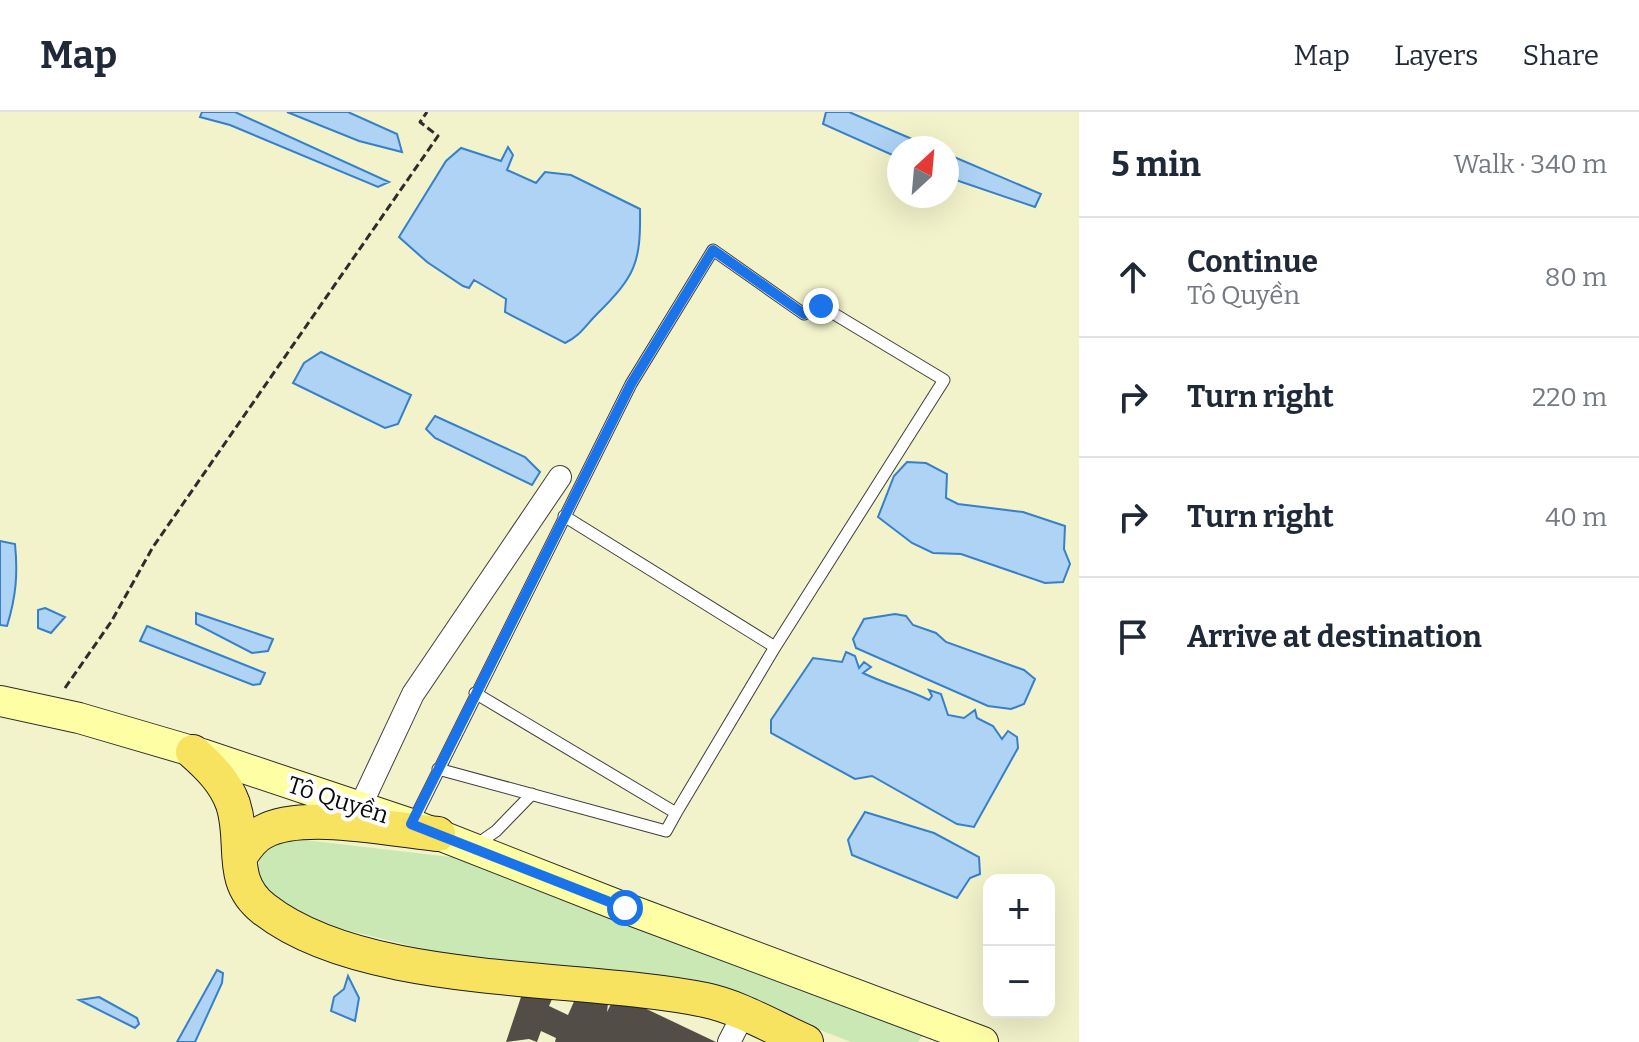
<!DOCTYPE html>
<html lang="en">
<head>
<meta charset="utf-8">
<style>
  body { margin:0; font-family:Bitter,serif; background:#f2f2f3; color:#1f2937 }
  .controls { position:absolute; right:24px; bottom:24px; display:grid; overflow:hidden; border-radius:16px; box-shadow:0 8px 32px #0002 }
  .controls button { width:72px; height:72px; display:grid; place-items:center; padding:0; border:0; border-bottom:2px solid #e0e1e3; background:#fff; color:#1f2937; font:40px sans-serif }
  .compass { position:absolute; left:887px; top:24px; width:72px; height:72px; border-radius:50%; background:#fff; box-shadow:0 8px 32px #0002; rotate:26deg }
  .stop { position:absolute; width:24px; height:24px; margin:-18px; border:6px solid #1a73e8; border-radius:50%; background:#fff }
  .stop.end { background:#1a73e8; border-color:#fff; box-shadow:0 2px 8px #0008 }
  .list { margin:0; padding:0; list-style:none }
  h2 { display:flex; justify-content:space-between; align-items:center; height:104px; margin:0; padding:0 32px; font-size:34px }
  h2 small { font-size:26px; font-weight:400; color:#747a83 }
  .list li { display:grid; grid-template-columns:52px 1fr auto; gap:24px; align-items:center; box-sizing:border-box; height:120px; padding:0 32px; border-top:2px solid #e0e1e3 }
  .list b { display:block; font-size:30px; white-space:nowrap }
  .list p { margin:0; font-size:26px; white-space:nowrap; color:#747a83 }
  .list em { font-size:26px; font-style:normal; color:#747a83 }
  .icon { flex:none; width:44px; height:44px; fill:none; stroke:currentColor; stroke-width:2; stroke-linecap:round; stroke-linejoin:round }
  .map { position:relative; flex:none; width:1079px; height:930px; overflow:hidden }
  header { display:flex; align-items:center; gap:48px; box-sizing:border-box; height:112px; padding:0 40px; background:#fff; border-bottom:2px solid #e0e1e3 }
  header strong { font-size:38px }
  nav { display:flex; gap:44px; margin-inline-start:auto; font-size:28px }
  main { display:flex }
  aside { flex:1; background:#fff }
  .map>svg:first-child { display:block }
  .farmland { fill:#f2f3ca; fill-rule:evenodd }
  .green { fill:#c9e8b4 }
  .water { fill:#aed3f5; stroke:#367fcb; stroke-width:2 }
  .building { fill:#534d47 }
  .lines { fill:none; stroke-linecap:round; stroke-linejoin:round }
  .lane-casing { stroke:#3e3e3e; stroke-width:13 }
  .street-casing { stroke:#3e3e3e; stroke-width:24 }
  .secondary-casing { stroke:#2d2d2d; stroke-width:32 }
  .primary-casing { stroke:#1c1c1c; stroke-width:36 }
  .path { stroke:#2d2d2d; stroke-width:3; stroke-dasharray:8 4; stroke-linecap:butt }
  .lane { stroke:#fff; stroke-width:11 }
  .street { stroke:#fff; stroke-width:22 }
  .secondary { stroke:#fefea4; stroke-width:30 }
  .primary { stroke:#f7e360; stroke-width:34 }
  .route { stroke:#1a73e8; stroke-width:10 }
  .labels { text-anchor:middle; stroke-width:8; stroke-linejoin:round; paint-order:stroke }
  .street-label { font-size:24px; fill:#0b0b0b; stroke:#fff }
</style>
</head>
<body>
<header>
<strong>Map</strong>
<nav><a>Map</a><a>Layers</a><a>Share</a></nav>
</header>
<main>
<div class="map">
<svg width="1079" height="930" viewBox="0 0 1079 930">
  <rect width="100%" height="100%" fill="#fffde8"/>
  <path class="farmland" d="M 0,0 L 1079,0 L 1079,930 L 0,930 ZM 899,36 L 947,36 L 947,84 L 899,84 ZM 989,768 L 1049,768 L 1049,900 L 989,900 Z"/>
  <path class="green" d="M 304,728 L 468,747 L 925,920 L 918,930 L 851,930 L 687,866 L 440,841 L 334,815 L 309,806 L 264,780 C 257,758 255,749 269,730 Z"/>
  <path class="water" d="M 202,0 L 235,0 L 389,70 L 378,75 L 230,13 L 200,5 Z
    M 287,0 L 348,0 L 397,22 L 402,40 L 359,29 Z
    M 826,0 L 849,0 L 933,36 L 899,36 L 899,46 L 823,12 Z
    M 508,35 L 513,43 L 507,58 L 536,71 L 545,60 L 571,63 L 640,97 C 641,152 635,164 597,202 C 585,214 580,224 565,231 L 505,200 L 506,187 L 474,168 L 469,176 L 463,174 L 427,150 L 399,125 L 446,49 L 461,36 L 501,49 Z
    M 947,42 L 1041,82 L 1035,95 L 947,65 Z
    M 321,240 L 411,283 L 398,312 L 385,316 L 293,271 L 304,251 Z
    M 435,304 L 525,345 L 540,360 L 532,373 L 435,326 L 426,317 Z
    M 907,350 L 926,351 L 947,362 L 946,386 L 958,392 L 1023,400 L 1065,414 L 1064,437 L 1070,452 L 1063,470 L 1045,471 L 961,442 L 933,441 L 912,431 L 878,405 L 894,364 Z
    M 0,429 L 15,432 C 18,462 16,485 7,514 L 0,513 Z
    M 45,496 L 65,505 L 51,521 L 38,516 L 38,498 Z
    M 196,501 L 273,527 L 268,539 L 252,541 L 196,512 Z
    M 895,502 L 906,504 L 913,513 L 936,521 L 946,530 L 1024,558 L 1035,567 L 1024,592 L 1011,597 L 988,594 L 856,536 L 853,527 L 864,507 Z
    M 147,514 L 265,561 L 260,572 L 253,573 L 140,529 Z
    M 846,540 L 855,544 L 859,556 L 864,550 L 871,555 L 863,561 C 885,572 907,577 929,588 L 932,584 L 929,578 L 941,582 L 948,603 L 964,606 L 975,598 L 977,606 L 993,614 L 1002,627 L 1008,619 L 1017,625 L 1018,636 L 974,715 L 957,712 L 872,664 L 855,667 L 771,621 L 771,608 L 813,546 L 842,550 Z
    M 865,700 L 934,721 L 979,745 L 980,762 L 970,766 L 957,786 L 852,743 L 848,728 Z
    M 217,858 L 223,861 L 222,871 L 195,930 L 177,930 Z
    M 348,864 L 359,886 L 355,909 L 331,899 L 334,885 L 344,877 Z
    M 99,885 L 137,906 L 139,912 L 135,916 L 79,888 Z"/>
  <path class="building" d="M 522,882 L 553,885 L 549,894 L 568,903 L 576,885 L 608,891 L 607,900 L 612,890 L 636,892 L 716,930 L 555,930 L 556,926 L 541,919 L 537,930 L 529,927 L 506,930 Z"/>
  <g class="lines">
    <defs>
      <path id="lane" d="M 475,581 L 676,701 L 775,535 L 564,404
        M 438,657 L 666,719 L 676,701
        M 412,712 L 631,272 L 713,138 L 804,202 L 821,194 L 944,268 L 775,535
        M 476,733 L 496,719 L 532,682"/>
      <path id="street" d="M 360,695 L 413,582 L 560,365
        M 729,930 L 743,903"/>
      <path id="secondary" d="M 0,589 L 79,606 L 202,642 L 411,712 L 625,796 L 983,930"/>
      <path id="primary" d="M 193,640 C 210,655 225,670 233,692 C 246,732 227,768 264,797 C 365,876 578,862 705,888 C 739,895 774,916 806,930
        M 241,743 C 247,734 253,725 263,720 C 303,698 393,718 438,722"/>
    </defs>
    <use href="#lane" class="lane-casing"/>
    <use href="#street" class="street-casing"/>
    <use href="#secondary" class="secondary-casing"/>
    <use href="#primary" class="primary-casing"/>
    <path class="path" d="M 65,576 L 111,510 L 153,435 L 438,24 L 420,10 L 427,0"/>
    <use href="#lane" class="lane"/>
    <use href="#street" class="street"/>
    <use href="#secondary" class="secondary"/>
    <use href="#primary" class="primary"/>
  </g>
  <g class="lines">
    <path class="route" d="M 625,796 L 411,712 L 631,272 L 713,138 L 804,202 L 821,194"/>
  </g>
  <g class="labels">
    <g class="street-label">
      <text transform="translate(338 688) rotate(18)" y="8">Tô Quyền</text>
    </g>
  </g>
</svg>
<div class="controls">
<button>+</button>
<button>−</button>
</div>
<svg class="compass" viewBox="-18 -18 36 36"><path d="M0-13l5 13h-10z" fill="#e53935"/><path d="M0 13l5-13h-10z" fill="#747a83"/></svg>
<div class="stop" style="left:625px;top:796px"></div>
<div class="stop end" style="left:821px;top:194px"></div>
</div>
<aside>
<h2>5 min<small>Walk · 340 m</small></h2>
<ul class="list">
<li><svg class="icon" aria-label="ahead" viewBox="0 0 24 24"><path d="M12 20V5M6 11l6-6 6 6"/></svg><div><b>Continue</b><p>Tô Quyền</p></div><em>80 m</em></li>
<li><svg class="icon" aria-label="right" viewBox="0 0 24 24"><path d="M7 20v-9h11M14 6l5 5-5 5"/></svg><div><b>Turn right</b></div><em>220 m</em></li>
<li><svg class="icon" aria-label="right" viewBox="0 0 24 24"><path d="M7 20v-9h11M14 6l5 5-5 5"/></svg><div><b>Turn right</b></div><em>40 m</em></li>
<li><svg class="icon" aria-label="arrive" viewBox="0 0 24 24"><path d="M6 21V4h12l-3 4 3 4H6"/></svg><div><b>Arrive at destination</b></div></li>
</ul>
</aside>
</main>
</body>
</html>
